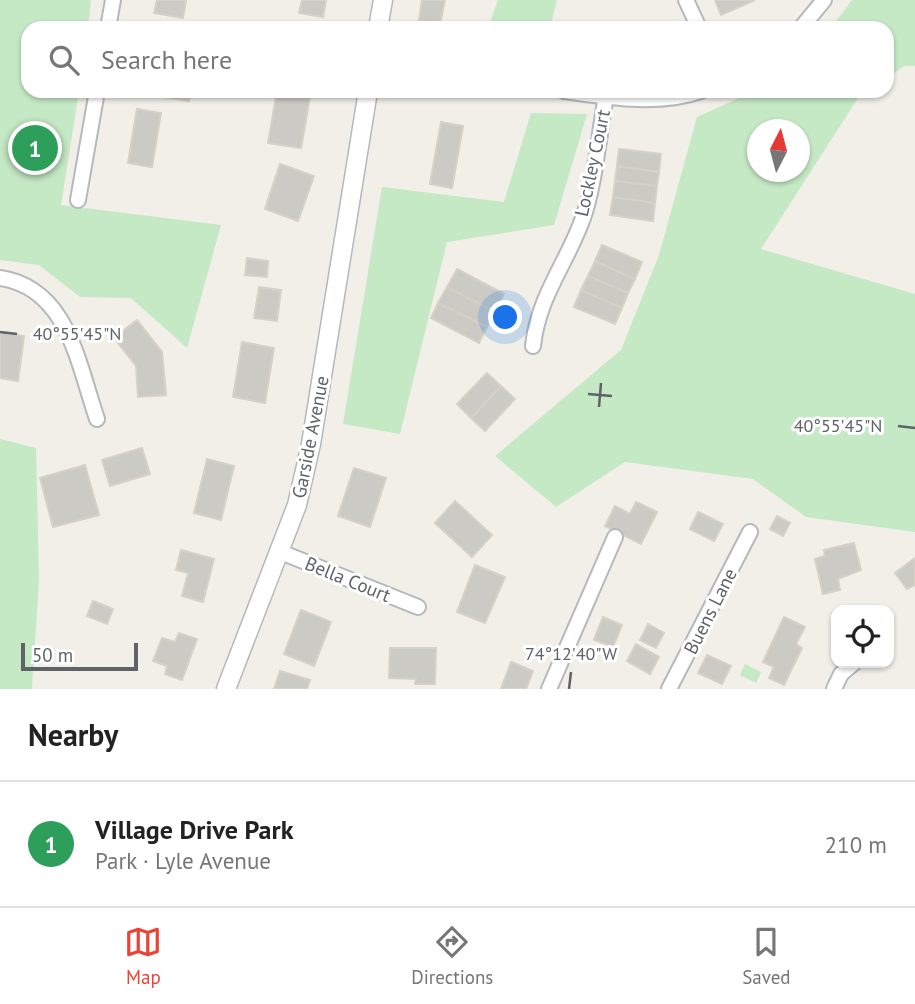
<!DOCTYPE html>
<html lang="en">
<head>
<meta charset="utf-8">
<style>
  body { margin:0; font-family:"PT Sans",sans-serif; background:#f6f6f6; color:#222 }
  .controls { position:absolute; right:21px; bottom:21px; display:grid; overflow:hidden; border-radius:14px; box-shadow:0 2px 5px #0004 }
  .controls button { width:63px; height:63px; display:grid; place-items:center; padding:0; border:0; border-bottom:2px solid #e0e0e0; background:#fff; color:#222; font:35px sans-serif }
  .compass { position:absolute; left:747px; top:119px; width:63px; height:63px; border-radius:50%; background:#fff; box-shadow:0 2px 5px #0004; rotate:6deg }
  .scale { position:absolute; left:21px; bottom:18px; width:117px; box-sizing:border-box; padding-left:7px; border:4px solid #5f6368; border-top:0; font-size:19px; line-height:24px; white-space:nowrap; color:#5f6368; -webkit-text-stroke:5px #fff; paint-order:stroke }
  .you { position:absolute; left:506px; top:318px; width:24px; height:24px; margin:-18px; border:5px solid #fff; border-radius:50%; background:#1a73e8; box-shadow:0 0 0 10px #1a73e833 }
  .badge { display:grid; place-items:center; width:46px; height:46px; border-radius:50%; background:#ea4335; color:#fff; font-size:23px; font-weight:700 }
  .pin { position:absolute; translate:-50% -50%; border:4px solid #fff; box-shadow:0 2px 7px #0006 }
  .list { margin:0; padding:0; list-style:none }
  h2 { display:flex; justify-content:space-between; align-items:center; height:91px; margin:0; padding:0 28px; font-size:30px }
  h2 small { font-size:23px; font-weight:400; color:#767676 }
  .list li { display:grid; grid-template-columns:46px 1fr auto; gap:21px; align-items:center; box-sizing:border-box; height:126px; padding:0 28px; border-top:2px solid #e0e0e0 }
  .list b { display:block; font-size:26px; white-space:nowrap }
  .list p { margin:0; font-size:23px; white-space:nowrap; color:#767676 }
  .list em { font-size:23px; font-style:normal; color:#767676 }
  .icon { flex:none; width:38px; height:38px; fill:none; stroke:currentColor; stroke-width:2; stroke-linecap:round; stroke-linejoin:round }
  .map { position:relative; flex:none; width:915px; height:689px; overflow:hidden }
  .search { position:absolute; background:#fff; box-shadow:0 2px 5px #0004; left:21px; right:21px; top:21px; height:77px; display:flex; align-items:center; gap:18px; box-sizing:border-box; padding:0 24px; border-radius:21px; color:#767676; font-size:26px }
  .sheet { height:217px; background:#fff }
  nav { display:flex; justify-content:space-around; align-items:center; box-sizing:border-box; height:98px; border-top:2px solid #e0e0e0; background:#fff; font-size:19px; color:#767676 }
  nav a { display:grid; justify-items:center; gap:4px }
  nav .on { color:#ea4335 }
  .map>svg:first-child { display:block }
  .green { fill:#c5e8c5; fill-rule:evenodd }
  .building { fill:#cccac5; stroke:#d6d1c6; stroke-width:2 }
  .lines { fill:none; stroke-linecap:round; stroke-linejoin:round }
  .minor-casing { stroke:#b5b8bc; stroke-width:18 }
  .tertiary-casing { stroke:#b5b8bc; stroke-width:21 }
  .minor { stroke:#fff; stroke-width:14 }
  .tertiary { stroke:#fff; stroke-width:18 }
  .ticks { fill:none; stroke:#5f6368; stroke-width:2.5 }
  .labels { text-anchor:middle; stroke-width:6; stroke-linejoin:round; paint-order:stroke }
  .street-label { font-size:19px; fill:#5f6368; stroke:#fff }
  .ticks-label { font-size:18px; text-anchor:middle; fill:#5f6368; stroke:#fff; stroke-width:6; stroke-linejoin:round; paint-order:stroke }
</style>
</head>
<body>
<div class="map">
<svg width="915" height="689" viewBox="0 0 915 689">
  <rect width="100%" height="100%" fill="#f1efe8"/>
  <path class="green" d="M 0,0 L 91,0 L 88,28 L 28,28 L 28,91 L 79,91 L 61,205 L 221,225 L 187,348 L 131,298 L 80,297 L 39,265 L 0,260 Z
    M 498,0 L 557,0 L 550,28 L 488,28 Z
    M 852,0 L 915,0 L 915,66 L 904,66 L 887,78 L 887,28 L 831,28 Z
    M 755,91 L 868,91 L 858,98 L 761,249 L 915,294 L 915,532 L 806,517 L 753,479 L 625,462 L 556,507 L 495,456 L 621,350 L 659,255 L 697,117 ZM 758,130 L 800,130 L 800,172 L 758,172 Z
    M 531,113 L 587,114 L 554,225 L 447,242 L 400,434 L 343,424 L 382,187 L 504,202 Z
    M 0,439 L 36,448 L 39,581 L 32,689 L 0,689 Z
    M 745,664 L 761,672 L 756,683 L 740,675 Z"/>
  <path class="building" d="M 157,0 L 186,0 L 183,18 L 154,13 Z
    M 302,0 L 326,0 L 323,17 L 299,13 Z
    M 422,0 L 445,0 L 440,24 L 419,20 Z
    M 715,0 L 755,0 L 721,15 Z
    M 144,91 L 190,91 L 189,101 L 143,94 Z
    M 277,91 L 311,91 L 301,148 L 268,143 Z
    M 137,109 L 161,113 L 152,167 L 128,163 Z
    M 441,122 L 463,126 L 452,188 L 430,184 Z
    M 619,149 L 661,154 L 659,172 L 617,166 Z
    M 280,164 L 314,176 L 298,221 L 265,209 Z
    M 617,166 L 659,172 L 657,186 L 615,181 Z
    M 615,181 L 657,186 L 655,203 L 613,197 Z
    M 613,197 L 655,203 L 653,221 L 610,215 Z
    M 602,245 L 642,262 L 635,279 L 595,261 Z
    M 247,258 L 268,261 L 267,277 L 245,275 Z
    M 595,261 L 635,279 L 628,293 L 588,276 Z
    M 457,269 L 504,294 L 495,312 L 447,287 Z
    M 588,276 L 628,293 L 622,308 L 581,290 Z
    M 259,287 L 281,290 L 277,321 L 254,318 Z
    M 447,287 L 495,312 L 487,327 L 438,303 Z
    M 581,290 L 622,308 L 615,324 L 574,307 Z
    M 438,303 L 487,327 L 479,343 L 431,318 Z
    M 137,320 L 162,352 L 166,395 L 138,397 L 136,366 L 114,338 Z
    M 0,332 L 24,336 L 18,381 L 0,378 Z
    M 242,342 L 274,348 L 265,403 L 233,397 Z
    M 487,373 L 501,386 L 471,418 L 457,404 Z
    M 501,386 L 515,399 L 485,431 L 471,418 Z
    M 142,448 L 150,474 L 110,486 L 102,460 Z
    M 207,459 L 234,466 L 221,520 L 194,513 Z
    M 85,465 L 99,515 L 53,527 L 40,478 Z
    M 354,468 L 386,478 L 370,527 L 338,516 Z
    M 455,501 L 492,535 L 472,557 L 435,523 Z
    M 636,502 L 657,512 L 641,544 L 605,526 L 615,506 L 630,514 Z
    M 698,512 L 723,524 L 714,541 L 690,529 Z
    M 777,516 L 790,523 L 783,536 L 770,529 Z
    M 854,543 L 861,570 L 838,579 L 840,590 L 823,594 L 815,559 L 825,556 L 824,550 Z
    M 181,550 L 214,559 L 203,602 L 182,596 L 188,573 L 176,570 Z
    M 915,558 L 915,585 L 907,589 L 895,573 Z
    M 475,565 L 505,577 L 485,623 L 457,612 Z
    M 93,601 L 113,609 L 107,624 L 87,616 Z
    M 301,610 L 331,622 L 314,666 L 284,654 Z
    M 603,617 L 622,625 L 613,647 L 594,640 Z
    M 784,617 L 805,627 L 796,644 L 802,648 L 784,685 L 769,678 L 774,667 L 763,662 Z
    M 648,624 L 664,633 L 656,648 L 640,640 Z
    M 179,633 L 197,639 L 182,680 L 165,674 L 167,666 L 153,661 L 162,638 L 175,642 Z
    M 636,644 L 659,657 L 650,674 L 627,661 Z
    M 390,648 L 436,648 L 435,684 L 415,684 L 416,679 L 389,678 Z
    M 707,655 L 731,666 L 722,684 L 698,673 Z
    M 511,662 L 533,671 L 526,689 L 501,689 Z
    M 280,671 L 310,680 L 307,689 L 274,689 Z"/>
  <g class="lines">
    <defs>
      <path id="minor" d="M 686,0 L 699,28
        M 108,28 L 113,0
        M 801,28 L 824,0
        M 564,91 C 607,97 659,106 701,91
        M 78,200 L 97,91
        M 0,278 C 68,288 78,364 97,419
        M 533,346 C 538,297 567,263 583,218 C 595,184 599,133 606,96
        M 278,551 L 418,607
        M 549,689 L 615,537
        M 669,689 L 750,532
        M 834,689 L 841,674 L 854,663"/>
      <path id="tertiary" d="M 378,28 L 383,0
        M 226,689 L 297,505 L 311,444 L 368,91"/>
    </defs>
    <use href="#minor" class="minor-casing"/>
    <use href="#tertiary" class="tertiary-casing"/>
    <use href="#minor" class="minor"/>
    <use href="#tertiary" class="tertiary"/>
  </g>
  <path class="ticks" d="M 0,332 L 17,334M 588,394 L 612,396M 599,407 L 601,383M 898,426 L 915,428M 569,689 L 571,672"/>
  <g class="labels">
    <g class="street-label">
      <text transform="translate(592 163) rotate(-78)" y="7">Lockley Court</text>
      <text transform="translate(310 437) rotate(-79)" y="7">Garside Avenue</text>
      <text transform="translate(348 579) rotate(22)" y="7">Bella Court</text>
      <text transform="translate(710 611) rotate(-63)" y="7">Buens Lane</text>
    </g>
  </g>
  <g class="ticks-label">
    <text x="77" y="340">40°55'45"N</text>
    <text x="838" y="432">40°55'45"N</text>
    <text x="571" y="660">74°12'40"W</text>
  </g>
</svg>
<div class="controls">
<button><svg class="icon" aria-label="locate" viewBox="0 0 24 24"><circle cx="12" cy="12" r="6"/><path d="M12 2v4M12 18v4M2 12h4M18 12h4"/></svg></button>
</div>
<svg class="compass" viewBox="-18 -18 36 36"><path d="M0-13l5 13h-10z" fill="#e53935"/><path d="M0 13l5-13h-10z" fill="#767676"/></svg>
<div class="scale">50 m</div>
<div class="you"></div>
<div class="pin badge" style="left:35px;top:148px;background:#2e9e5b">1</div>
<div class="search"><svg class="icon" aria-label="search" viewBox="0 0 24 24"><circle cx="10" cy="10" r="6"/><path d="M15 15l6 6"/></svg>Search here</div>
</div>
<section class="sheet">
<h2>Nearby<small></small></h2>
<ul class="list">
<li><span class="badge" style="background:#2e9e5b">1</span><div><b>Village Drive Park</b><p>Park · Lyle Avenue</p></div><em>210 m</em></li>
</ul>
</section>
<nav>
<a class="on"><svg class="icon" aria-label="map" viewBox="0 0 24 24"><path d="M3 6l6-2 6 2 6-2v14l-6 2-6-2-6 2zM9 4v14M15 6v14"/></svg>Map</a>
<a><svg class="icon" aria-label="directions" viewBox="0 0 24 24"><path d="M12 3l9 9-9 9-9-9zM9 14v-3h6M13 9l2 2-2 2"/></svg>Directions</a>
<a><svg class="icon" aria-label="saved" viewBox="0 0 24 24"><path d="M7 4h10v16l-5-4-5 4z"/></svg>Saved</a>
</nav>
</body>
</html>
